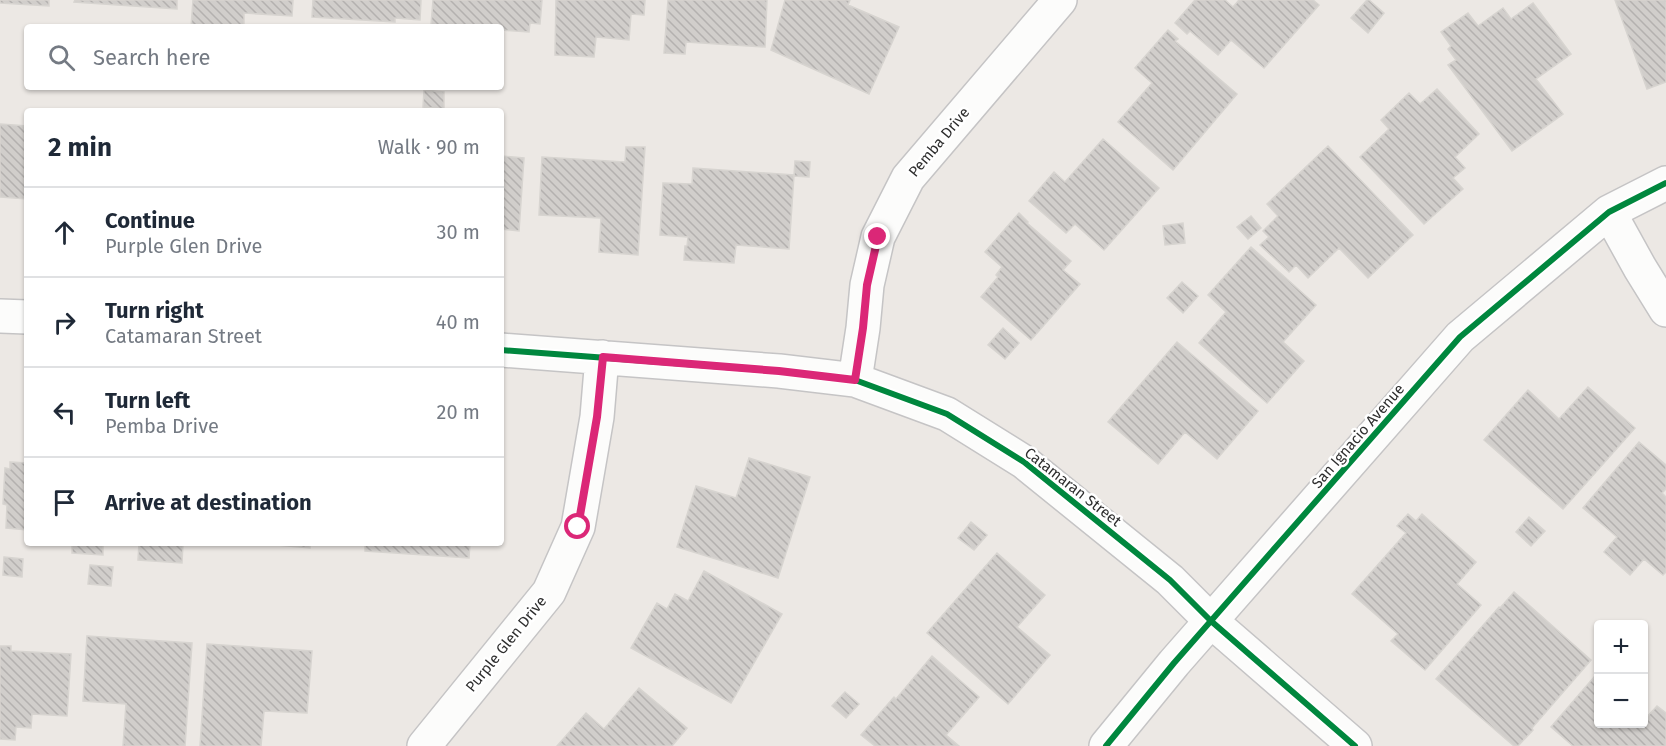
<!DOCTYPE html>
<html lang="en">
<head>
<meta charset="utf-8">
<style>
  body { margin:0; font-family:"Fira Sans",sans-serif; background:#f2f2f3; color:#1f2937 }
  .controls { position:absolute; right:18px; bottom:18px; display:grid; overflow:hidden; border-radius:6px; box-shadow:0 2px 4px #0004 }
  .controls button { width:54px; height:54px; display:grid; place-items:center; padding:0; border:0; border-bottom:2px solid #e0e1e3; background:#fff; color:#1f2937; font:30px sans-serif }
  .stop { position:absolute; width:18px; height:18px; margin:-14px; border:4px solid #db2777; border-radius:50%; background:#fff }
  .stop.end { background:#db2777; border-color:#fff; box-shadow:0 2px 6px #0008 }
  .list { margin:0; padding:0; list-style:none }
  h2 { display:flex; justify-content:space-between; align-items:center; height:78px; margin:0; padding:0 24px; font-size:26px }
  h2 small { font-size:20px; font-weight:400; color:#747a83 }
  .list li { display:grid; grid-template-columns:39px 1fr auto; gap:18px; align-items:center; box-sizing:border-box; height:90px; padding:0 24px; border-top:2px solid #e0e1e3 }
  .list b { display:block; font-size:22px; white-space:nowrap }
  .list p { margin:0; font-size:20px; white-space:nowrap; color:#747a83 }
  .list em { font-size:20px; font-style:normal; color:#747a83 }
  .icon { flex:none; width:33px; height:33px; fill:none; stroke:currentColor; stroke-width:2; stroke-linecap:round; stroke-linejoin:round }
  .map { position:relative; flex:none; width:1666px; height:746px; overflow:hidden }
  .search { position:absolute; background:#fff; box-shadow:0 2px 4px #0004; left:24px; top:24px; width:480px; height:66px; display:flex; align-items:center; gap:15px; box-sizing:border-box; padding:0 21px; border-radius:6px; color:#747a83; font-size:22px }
  .panel { position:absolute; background:#fff; box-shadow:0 2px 4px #0004; left:24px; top:108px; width:480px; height:438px; border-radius:6px }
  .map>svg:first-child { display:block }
  .building { fill:url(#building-back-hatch); stroke:#d7d4d0; stroke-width:1.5 }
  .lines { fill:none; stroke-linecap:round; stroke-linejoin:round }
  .minor-casing { stroke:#c5c4c5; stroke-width:36 }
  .minor { stroke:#fcfcfb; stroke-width:33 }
  .cycleway-casing { stroke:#fff; stroke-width:10 }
  .cycleway { stroke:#00873e; stroke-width:6 }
  .route { stroke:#db2777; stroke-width:8 }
  .labels { text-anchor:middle; stroke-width:5; stroke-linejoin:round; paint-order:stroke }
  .street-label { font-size:15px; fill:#2e2e2e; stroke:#fff }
</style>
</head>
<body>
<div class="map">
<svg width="1666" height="746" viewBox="0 0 1666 746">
  <defs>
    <pattern id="building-back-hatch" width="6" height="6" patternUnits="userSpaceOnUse" patternTransform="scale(1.5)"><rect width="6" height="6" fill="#d1cecb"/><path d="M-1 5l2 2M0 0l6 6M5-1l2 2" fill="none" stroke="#b4b1af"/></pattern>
  </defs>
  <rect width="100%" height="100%" fill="#ece8e4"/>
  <path class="building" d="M 0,0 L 49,0 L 49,6 L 0,3 Z
    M 75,0 L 177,0 L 177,9 L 74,2 Z
    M 193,0 L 293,0 L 292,16 L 244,13 L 244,27 L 191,27 Z
    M 313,0 L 421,0 L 420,20 L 395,18 L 395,22 L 312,17 Z
    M 433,0 L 542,0 L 540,24 L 530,23 L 529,32 L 501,30 L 501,27 L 460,27 L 431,25 Z
    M 556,0 L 645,0 L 644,15 L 631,14 L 629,40 L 596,37 L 594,57 L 555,55 Z
    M 668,0 L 767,0 L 765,47 L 686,42 L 685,54 L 664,53 Z
    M 785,0 L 850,0 L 848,5 L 899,27 L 869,94 L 771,50 Z
    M 1195,0 L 1225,0 L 1233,7 L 1239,0 L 1313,0 L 1319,5 L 1264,68 L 1231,40 L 1218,55 L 1190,31 L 1187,34 L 1175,23 Z
    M 1367,0 L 1369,0 L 1384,13 L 1368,33 L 1351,18 Z
    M 1615,0 L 1666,0 L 1666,82 L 1647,89 Z
    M 1533,3 L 1571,54 L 1536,79 L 1563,114 L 1512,151 L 1448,65 L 1456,60 L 1448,49 L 1451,46 L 1441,32 L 1468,13 L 1478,26 L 1503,8 L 1511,19 Z
    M 1168,30 L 1178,39 L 1175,41 L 1237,94 L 1173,170 L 1118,122 L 1152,83 L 1135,68 Z
    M 1437,89 L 1479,134 L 1455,157 L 1465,168 L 1453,178 L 1463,189 L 1424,224 L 1360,157 L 1389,129 L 1381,120 L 1409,93 L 1420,104 Z
    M 424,90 L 444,92 L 444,109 L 423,107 Z
    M 0,124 L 27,126 L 27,199 L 0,197 Z
    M 1103,139 L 1159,188 L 1104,250 L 1075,224 L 1066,233 L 1029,201 L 1054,172 L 1065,182 Z
    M 1328,146 L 1413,235 L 1368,278 L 1339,248 L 1308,278 L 1296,265 L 1289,272 L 1260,245 L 1269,237 L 1263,231 L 1278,216 L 1267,204 Z
    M 626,147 L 645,147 L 638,255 L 599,252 L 601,218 L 539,215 L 542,157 L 625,162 Z
    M 501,156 L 524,158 L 519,231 L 501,229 Z
    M 795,161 L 810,162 L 809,177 L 794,176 Z
    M 693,168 L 794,175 L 789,249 L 736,245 L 734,263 L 684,260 L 685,246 L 687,246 L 688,237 L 660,235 L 663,183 L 692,184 Z
    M 1019,213 L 1028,222 L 1027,223 L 1071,261 L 1063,270 L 1080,284 L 1031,340 L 981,297 L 998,277 L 996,275 L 1002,267 L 985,252 Z
    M 1251,216 L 1261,228 L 1248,239 L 1237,227 Z
    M 1183,223 L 1185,243 L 1165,245 L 1163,226 Z
    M 1251,247 L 1316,305 L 1283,342 L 1304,361 L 1267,403 L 1199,343 L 1226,312 L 1208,295 Z
    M 1182,282 L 1198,296 L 1183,313 L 1167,298 Z
    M 1003,328 L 1019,343 L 1005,359 L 988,345 Z
    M 1177,342 L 1258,411 L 1217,459 L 1185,432 L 1158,464 L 1108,422 Z
    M 1588,387 L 1635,428 L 1563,509 L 1484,440 L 1528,390 L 1559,419 Z
    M 1639,442 L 1666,465 L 1666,489 L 1662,493 L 1666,497 L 1666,572 L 1663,575 L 1644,559 L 1630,575 L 1604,552 L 1617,537 L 1583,508 Z
    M 749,458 L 810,477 L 778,578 L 677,547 L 696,486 L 736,498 Z
    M 10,462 L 27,463 L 27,530 L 6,528 L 7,505 L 3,504 L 5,468 L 10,469 Z
    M 1408,514 L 1416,521 L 1422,514 L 1476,562 L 1457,584 L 1481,605 L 1425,670 L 1391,641 L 1398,634 L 1352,594 L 1406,533 L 1397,526 Z
    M 1529,517 L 1545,531 L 1531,546 L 1516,532 Z
    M 971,522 L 987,535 L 974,550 L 958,538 Z
    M 72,543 L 103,543 L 103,555 L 72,553 Z
    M 139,543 L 183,543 L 182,563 L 138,560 Z
    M 254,543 L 310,543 L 310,548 Z
    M 365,543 L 470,543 L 469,558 L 365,551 Z
    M 997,553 L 1045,595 L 1017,627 L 1050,655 L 1008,704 L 927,633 Z
    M 4,557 L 23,559 L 22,577 L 3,575 Z
    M 90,565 L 113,567 L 111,586 L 88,584 Z
    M 704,571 L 782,614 L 731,703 L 631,648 L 657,603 L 667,609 L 675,594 L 688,601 Z
    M 1514,592 L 1591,660 L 1532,728 L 1533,730 L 1518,746 L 1514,746 L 1436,679 L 1499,607 L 1500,608 Z
    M 87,636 L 192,643 L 185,746 L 123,746 L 126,704 L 83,701 Z
    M 207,644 L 312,651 L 307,713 L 264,711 L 261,746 L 200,746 Z
    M 0,646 L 11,646 L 11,651 L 71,654 L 67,716 L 32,714 L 31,728 L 16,727 L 15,740 L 0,739 Z
    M 932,656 L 979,697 L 946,735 L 959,746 L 875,746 L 861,735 L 894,697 L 896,699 Z
    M 1594,677 L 1598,681 L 1598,724 L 1644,724 L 1644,720 L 1657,706 L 1666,713 L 1666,746 L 1573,746 L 1551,727 Z
    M 639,688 L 687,728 L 672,746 L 557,746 L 586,713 L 604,729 Z
    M 845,692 L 859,704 L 846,718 L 832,706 Z"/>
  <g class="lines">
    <defs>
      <path id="minor" d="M 1609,212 L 1640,268 L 1666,310
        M 0,316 L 27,317
        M 501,350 L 779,371 L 855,380 L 947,414 L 1024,462 L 1170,580 L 1211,621 L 1355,746
        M 855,380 L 863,328 L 867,285 L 878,237 L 908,178 L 1060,0
        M 424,746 L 549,592 L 578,527 L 597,417 L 602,357
        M 1106,746 L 1174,663 L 1460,337 L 1609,212 L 1666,183"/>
    </defs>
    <use href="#minor" class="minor-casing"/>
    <use href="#minor" class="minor"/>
    <defs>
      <path id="cycleway" d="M 501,350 L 779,371 L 855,380 L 947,414 L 1024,462 L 1170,580 L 1211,621 L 1355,746
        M 1106,746 L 1174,663 L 1460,337 L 1609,212 L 1666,183"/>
    </defs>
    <use href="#cycleway" class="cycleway-casing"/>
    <use href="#cycleway" class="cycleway"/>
  </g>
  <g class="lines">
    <path class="route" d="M 578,527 L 597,417 L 603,357 L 779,371 L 855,380 L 863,328 L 867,285 L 878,237"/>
  </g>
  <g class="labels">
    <g class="street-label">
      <text transform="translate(939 142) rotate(-50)" y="5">Pemba Drive</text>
      <text transform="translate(1358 436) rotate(-49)" y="5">San Ignacio Avenue</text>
      <text transform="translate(1073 487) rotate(38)" y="5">Catamaran Street</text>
      <text transform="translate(506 644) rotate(-51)" y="5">Purple Glen Drive</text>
    </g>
  </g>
</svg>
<div class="controls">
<button>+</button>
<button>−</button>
</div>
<div class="stop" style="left:578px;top:527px"></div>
<div class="stop end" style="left:878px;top:237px"></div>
<div class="search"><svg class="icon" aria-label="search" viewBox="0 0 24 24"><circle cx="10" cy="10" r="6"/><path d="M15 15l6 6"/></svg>Search here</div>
<section class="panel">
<h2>2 min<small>Walk · 90 m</small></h2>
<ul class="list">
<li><svg class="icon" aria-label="ahead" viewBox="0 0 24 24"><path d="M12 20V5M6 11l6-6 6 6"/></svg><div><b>Continue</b><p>Purple Glen Drive</p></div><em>30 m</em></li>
<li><svg class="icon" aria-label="right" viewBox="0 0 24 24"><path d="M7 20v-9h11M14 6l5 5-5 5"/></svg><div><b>Turn right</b><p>Catamaran Street</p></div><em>40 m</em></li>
<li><svg class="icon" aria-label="left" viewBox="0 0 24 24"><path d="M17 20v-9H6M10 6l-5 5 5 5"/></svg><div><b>Turn left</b><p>Pemba Drive</p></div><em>20 m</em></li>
<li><svg class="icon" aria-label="arrive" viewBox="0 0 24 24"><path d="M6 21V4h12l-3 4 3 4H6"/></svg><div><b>Arrive at destination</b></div></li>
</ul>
</section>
</div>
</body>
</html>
